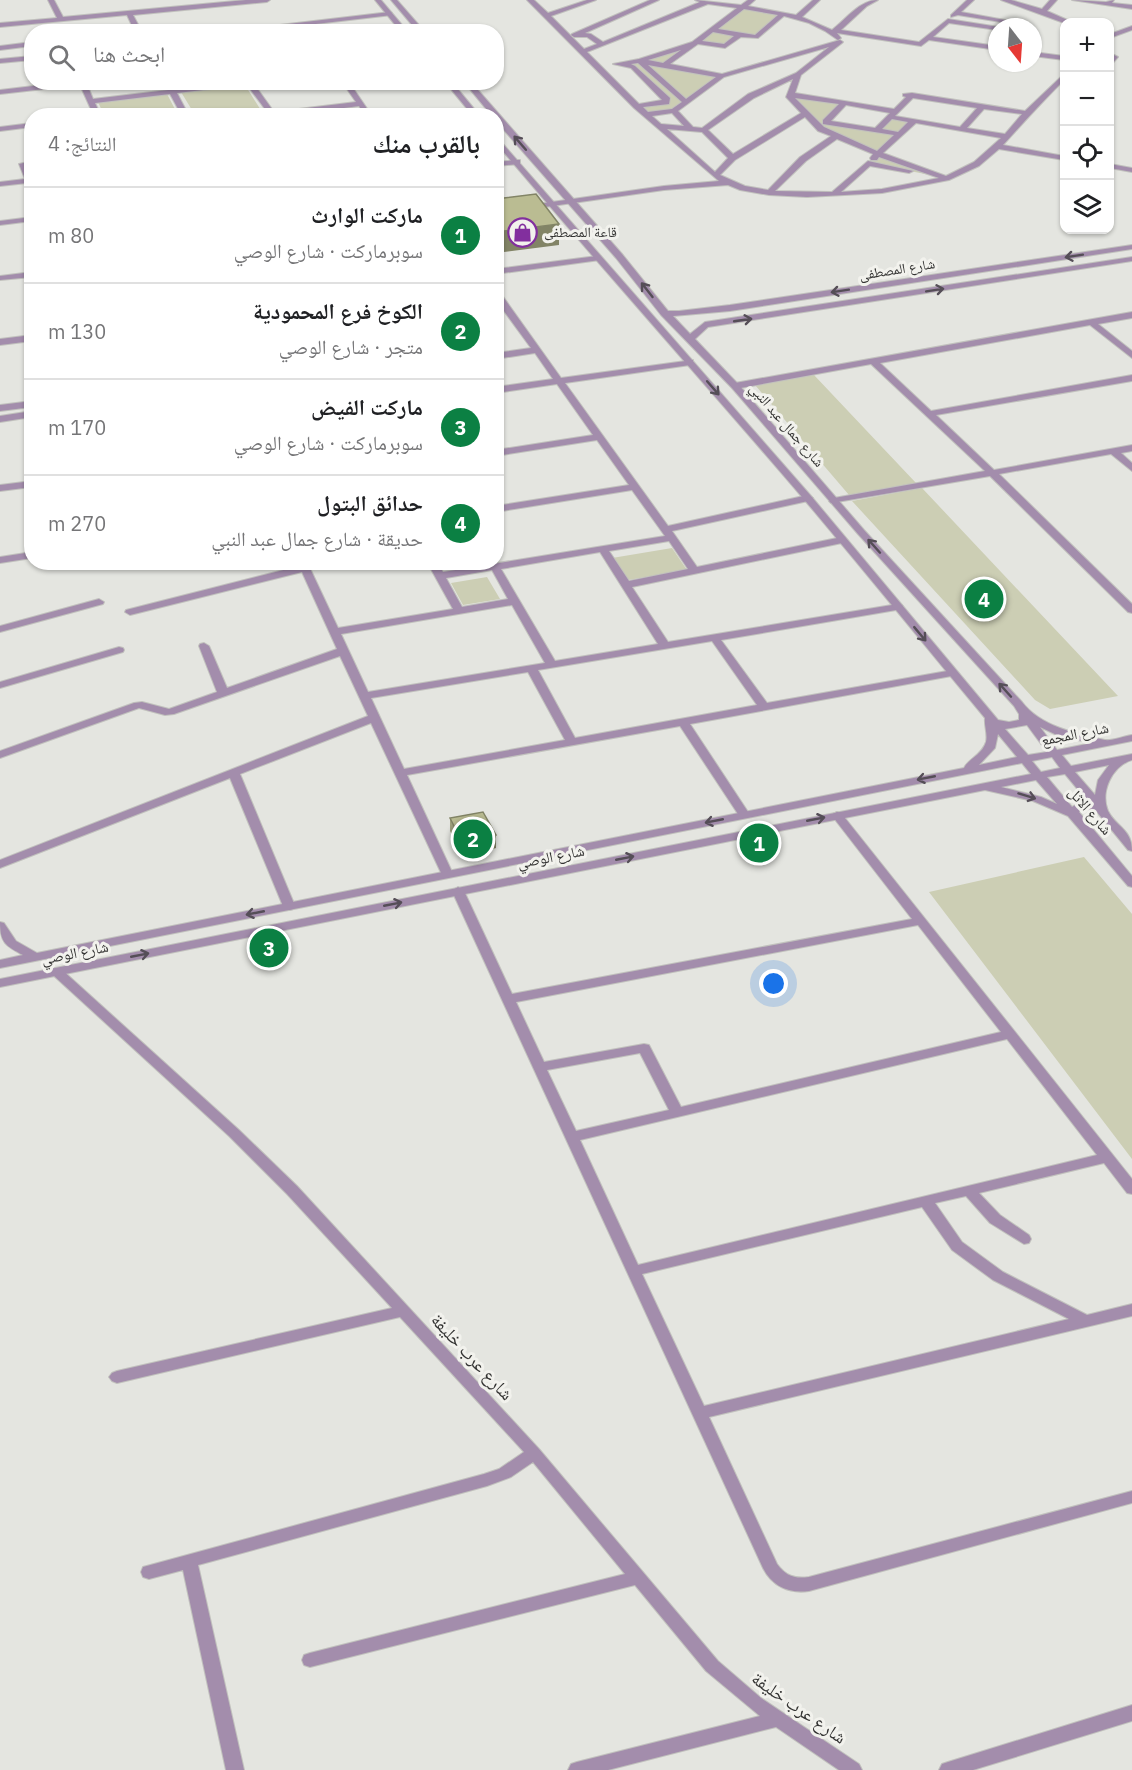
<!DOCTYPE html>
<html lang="ar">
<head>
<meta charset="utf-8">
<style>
  body { margin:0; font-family:"IBM Plex Sans","Noto Naskh Arabic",sans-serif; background:#f6f6f6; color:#202124; direction:rtl }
  .controls { position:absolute; right:18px; top:18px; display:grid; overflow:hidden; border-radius:12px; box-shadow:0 2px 4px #0004 }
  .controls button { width:54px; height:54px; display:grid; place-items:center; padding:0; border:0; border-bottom:2px solid #e0e0e0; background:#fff; color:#202124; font:30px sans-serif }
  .compass { position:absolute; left:988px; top:18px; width:54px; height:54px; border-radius:50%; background:#fff; box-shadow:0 2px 4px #0004; rotate:163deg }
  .you { position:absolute; left:774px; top:984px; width:21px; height:21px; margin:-15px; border:4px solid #fff; border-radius:50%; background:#1a73e8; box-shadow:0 0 0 9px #1a73e833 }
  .badge { display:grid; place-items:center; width:39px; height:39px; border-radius:50%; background:#0b8043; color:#fff; font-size:20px; font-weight:700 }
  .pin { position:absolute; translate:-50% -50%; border:3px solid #fff; box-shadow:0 2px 6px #0006 }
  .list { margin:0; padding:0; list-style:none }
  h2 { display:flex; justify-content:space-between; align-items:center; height:78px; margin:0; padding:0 24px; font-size:26px }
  h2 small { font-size:20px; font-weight:400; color:#757577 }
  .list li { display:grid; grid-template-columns:39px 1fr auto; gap:18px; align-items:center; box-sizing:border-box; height:96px; padding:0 24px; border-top:2px solid #e0e0e0 }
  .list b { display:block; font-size:22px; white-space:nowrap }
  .list p { margin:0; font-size:20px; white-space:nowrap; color:#757577 }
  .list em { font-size:20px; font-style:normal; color:#757577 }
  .icon { flex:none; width:33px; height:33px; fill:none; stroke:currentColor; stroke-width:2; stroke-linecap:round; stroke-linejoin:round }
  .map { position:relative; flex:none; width:1132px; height:1770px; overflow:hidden; direction:ltr }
  .search { position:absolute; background:#fff; box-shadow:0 2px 4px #0004; left:24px; top:24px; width:480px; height:66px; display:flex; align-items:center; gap:15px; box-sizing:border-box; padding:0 21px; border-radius:24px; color:#757577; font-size:22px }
  .panel { position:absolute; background:#fff; box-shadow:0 2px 4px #0004; left:24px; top:108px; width:480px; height:462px; border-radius:24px; direction:rtl }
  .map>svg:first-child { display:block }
  .green { fill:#ccceb4 }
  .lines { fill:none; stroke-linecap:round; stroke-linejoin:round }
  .minor-casing { stroke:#c1c1bd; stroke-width:2 }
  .tertiary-casing { stroke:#c1c1bd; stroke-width:2 }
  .minor { fill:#a38dac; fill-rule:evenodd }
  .tertiary { fill:#a38dac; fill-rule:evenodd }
  .wall { fill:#a0a27e }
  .shaded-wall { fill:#828466 }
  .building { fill:#babc92; stroke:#828466; stroke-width:1.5 }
  .oneway { stroke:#554e57 }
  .labels { text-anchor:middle; stroke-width:6; stroke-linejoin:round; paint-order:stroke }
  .far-poi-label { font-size:14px; fill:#333332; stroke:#f2f2ed; text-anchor:start }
  .far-street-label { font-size:14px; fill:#333332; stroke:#f2f2ed }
  .street-label { font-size:15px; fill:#333332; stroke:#f2f2ed }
  .near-street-label { font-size:18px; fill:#333332; stroke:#f2f2ed }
</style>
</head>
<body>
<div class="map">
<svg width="1132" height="1770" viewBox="0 0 1132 1770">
  <rect width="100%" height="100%" fill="#e4e5e0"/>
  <path class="green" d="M 742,8 L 782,15 L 756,37 L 740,35 L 725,46 L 698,42 L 666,65 L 722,76 L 674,111 L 646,114 L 637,106 L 666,102 L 633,67 L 626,64 L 698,42 Z
    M 245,85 L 262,112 L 235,116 L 195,115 L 181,92 Z
    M 167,94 L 178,115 L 104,115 L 98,102 Z
    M 791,95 L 844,103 L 826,121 L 877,130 L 890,117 L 914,121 L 880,153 L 946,178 L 868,163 L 878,154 L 820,127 Z
    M 814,375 L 916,483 L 849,495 L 755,385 Z
    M 922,488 L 1118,696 L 1050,709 L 1035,700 L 852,501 Z
    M 672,548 L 687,570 L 628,580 L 612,558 Z
    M 487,577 L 500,599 L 463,605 L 451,583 Z
    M 1084,857 L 1132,914 L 1132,1159 L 929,892 Z"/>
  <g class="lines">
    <defs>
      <path id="minor" d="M 48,0 L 54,0 L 63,17 L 246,0 L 270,0 L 267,2 L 133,15 L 142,32 L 135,32 L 127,15 L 0,27 L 0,23 L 57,18 Z
        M 527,0 L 534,0 L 548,13 L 587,0 L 596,0 L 551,16 L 584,49 L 597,44 L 587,37 L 574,37 L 571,35 L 572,34 L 650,0 L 659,0 L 585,33 L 591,34 L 603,42 L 700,2 L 695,0 L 741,5 L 748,0 L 755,0 L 748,6 L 796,15 L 813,0 L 820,0 L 802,17 L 832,30 C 846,19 860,0 878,0 L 867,6 L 841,30 L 919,42 L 948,19 L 999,27 L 997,27 L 997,30 L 949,23 L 933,37 L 997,46 L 997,50 L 929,40 L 921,46 L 837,33 L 841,38 L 838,40 L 825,31 L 809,23 L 784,16 L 758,38 L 741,37 L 725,48 L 698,44 L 670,64 L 722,74 L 840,40 L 843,42 L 842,43 L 801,75 L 795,93 L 894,109 L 906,97 L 903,96 L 903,94 L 912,93 L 1025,111 L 1064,74 L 1064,80 C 1043,101 1021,125 1003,145 L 1064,156 L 1064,160 L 999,149 L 979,166 L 949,180 L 882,193 L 807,197 L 769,195 L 740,190 L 728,185 L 664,190 L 496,214 L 496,210 L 664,186 L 719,181 L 634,108 ZM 708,4 L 737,8 L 692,42 L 639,59 L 613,64 L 631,68 L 662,100 L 639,104 L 587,52 ZM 744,9 L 778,15 L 755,35 L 718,29 ZM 713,32 L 734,36 L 724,44 L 702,41 ZM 829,47 L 796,73 L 748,94 L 702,128 L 693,127 L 678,111 L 724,77 ZM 681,50 L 663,63 L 648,60 ZM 638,63 L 682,102 L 672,109 L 648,112 L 643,107 L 669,104 L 670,98 L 635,66 L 631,64 ZM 648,65 L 716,77 L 686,99 ZM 793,79 L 786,97 L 801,113 L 733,154 L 708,130 L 754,98 ZM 795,98 L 839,104 L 823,120 L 823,124 L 894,135 L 877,151 L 824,127 ZM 913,98 L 977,108 L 960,127 L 895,116 ZM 846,105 L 890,113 L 875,128 L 831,121 ZM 984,109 L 1022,114 L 1005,134 L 967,128 ZM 672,113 L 684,126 L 661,124 L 652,116 ZM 805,117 L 818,131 L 831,136 L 800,157 L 768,190 L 745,186 L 720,175 L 735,160 ZM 892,119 L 908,122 L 898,132 L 882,129 ZM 916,123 L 1001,138 L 974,162 L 946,176 L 883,153 ZM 667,129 L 702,132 L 728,158 L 715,172 ZM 837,139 L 873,154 L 870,158 L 871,160 L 877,160 L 879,157 L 939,178 L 882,189 L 841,192 L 870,166 L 909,173 L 913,171 L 868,161 L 832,192 L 775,191 L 806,161 Z
        M 967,0 L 974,0 L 961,12 L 1016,22 L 1013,24 L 958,15 L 951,17 L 951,15 Z
        M 1001,0 L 1011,0 L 1042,9 L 1050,0 L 1057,0 L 1047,11 L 1072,22 L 1064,23 Z
        M 1072,0 L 1106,2 L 1114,0 L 1112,3 L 1132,5 L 1132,9 Z
        M 390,12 L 392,13 L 392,15 L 247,32 L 221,32 Z
        M 1132,26 L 1132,30 L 1110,38 L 1110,34 Z
        M 32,42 L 32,46 L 0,50 L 0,46 Z
        M 1033,52 L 1064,56 L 1064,60 L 1033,56 Z
        M 1110,53 L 1118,57 L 1110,66 Z
        M 32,56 L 32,60 L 0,63 L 0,59 Z
        M 67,82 L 86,82 L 93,99 L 168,90 L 164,82 L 171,82 L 175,89 L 233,82 L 258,82 L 254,84 L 274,112 L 356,102 L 342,82 L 349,82 L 372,116 L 365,116 L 359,106 L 284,116 L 259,116 L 268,113 L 247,85 L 177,93 L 189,116 L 182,116 L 170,94 L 95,103 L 101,116 L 94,116 L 80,85 L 0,94 L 0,90 Z
        M 32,123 L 32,127 L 0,131 L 0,127 Z
        M 517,160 L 520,160 L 520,164 L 496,166 L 496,162 Z
        M 32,161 L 32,165 L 27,166 L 32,176 L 32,188 L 27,183 L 0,186 L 0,182 L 25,179 L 19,164 Z
        M 1110,164 L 1132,168 L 1132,172 L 1110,168 Z
        M 32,217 L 32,221 L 0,225 L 0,221 Z
        M 597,256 L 601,258 L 600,260 L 496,274 L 496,269 Z
        M 32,272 L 32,277 L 0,280 L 0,276 Z
        M 496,291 L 499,291 L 561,378 L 693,360 L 693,364 L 690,365 L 565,383 L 668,526 L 808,495 L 813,498 L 808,501 L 672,531 L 697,567 L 842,537 L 847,540 L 842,543 L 632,587 L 668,642 L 898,604 L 902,605 L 903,607 L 902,609 L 721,640 L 767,703 L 953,670 L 958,673 L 957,675 L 690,724 L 750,815 L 744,818 L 740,817 L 680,726 L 407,775 L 453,874 L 451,877 L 443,877 L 371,723 L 240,774 L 295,906 L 293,909 L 289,910 L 283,906 L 230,778 L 0,868 L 0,860 L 368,716 L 340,656 L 174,714 L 165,715 L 139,708 L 0,758 L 0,751 L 134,703 L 142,702 L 169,709 L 217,692 L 199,646 L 200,644 L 204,643 L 209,646 L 227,688 L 337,649 L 302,572 L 130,615 L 125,612 L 126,610 L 299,566 L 297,562 L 307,562 L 338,628 L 453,609 L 427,562 L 437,562 L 443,572 L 665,536 L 632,490 L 496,512 L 496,506 L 629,485 L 597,440 L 496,456 L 496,450 L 593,435 L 557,384 L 496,393 L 496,387 L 553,379 L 535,353 L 496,359 L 496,353 L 531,348 L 496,300 ZM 669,541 L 688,569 L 629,581 L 609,551 ZM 600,552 L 658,644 L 555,661 L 501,569 ZM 492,570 L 508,599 L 462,607 L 446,578 ZM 512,605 L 545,663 L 368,692 L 341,634 ZM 712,641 L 757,705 L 575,738 L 538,670 ZM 528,672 L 565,740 L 404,769 L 371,698 Z
        M 1132,312 L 1132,318 L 1098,324 L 1132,351 L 1132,358 L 1090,325 L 880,363 L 931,411 L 1132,375 L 1132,381 L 936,415 L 994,470 L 1132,445 L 1132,451 L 1121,453 L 1132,463 L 1132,471 L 1111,454 L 999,474 L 1132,604 L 1132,613 L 1128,612 L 990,476 L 831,503 L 829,501 L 834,498 L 985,471 L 871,364 L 735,389 L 731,386 L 735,383 Z
        M 32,335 L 32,341 L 0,345 L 0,339 Z
        M 32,481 L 32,487 L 0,491 L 0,485 Z
        M 32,552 L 32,558 L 0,563 L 0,557 Z
        M 99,599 L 104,602 L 103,604 L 0,632 L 0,626 Z
        M 119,647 L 123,648 L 124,650 L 123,652 L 0,688 L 0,682 Z
        M 837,812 L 841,813 L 1132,1179 L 1132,1194 L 1127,1193 L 1104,1163 L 979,1193 L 1000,1215 L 1029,1235 L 1031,1239 L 1029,1243 L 1024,1244 L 990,1223 L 966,1196 L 935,1203 L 962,1242 L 1003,1272 L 1087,1315 L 1132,1304 L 1132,1316 L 709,1417 L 777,1564 C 786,1576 794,1579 809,1577 L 1132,1491 L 1132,1503 L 809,1591 C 789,1594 772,1586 763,1568 L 452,891 L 458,887 L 464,891 L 512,994 L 912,919 L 833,817 L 831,815 ZM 918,925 L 1001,1032 L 681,1107 L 649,1045 L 644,1044 L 544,1062 L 516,1002 ZM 1007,1039 L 1097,1155 L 638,1265 L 580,1140 ZM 640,1053 L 669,1110 L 576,1131 L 547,1070 ZM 922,1207 L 952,1250 L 993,1280 L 1069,1319 L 704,1406 L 642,1274 Z
        M 57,968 L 61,969 L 239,1130 L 297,1186 L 539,1449 L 718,1661 L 761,1698 L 859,1764 L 862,1770 L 839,1770 L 776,1727 L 608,1770 L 568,1770 L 571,1764 L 577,1762 L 760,1716 L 706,1671 L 635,1585 L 310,1667 L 304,1665 L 302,1660 L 304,1655 L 310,1653 L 625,1574 L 533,1462 L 511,1477 L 487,1486 L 198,1565 L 244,1770 L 226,1770 L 183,1570 L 149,1579 L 143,1577 L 141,1572 L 143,1567 L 484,1474 L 499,1469 L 524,1452 L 400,1317 L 117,1383 L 112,1381 L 109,1377 L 112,1373 L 117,1371 L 392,1308 L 287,1194 L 229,1136 L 53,975 L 51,972 L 53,969 Z
        M 1132,1705 L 1132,1721 L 973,1770 L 939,1770 L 942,1764 L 948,1762 Z"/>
      <path id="tertiary" d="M 375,0 L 381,0 L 408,32 L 401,32 Z
        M 391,0 L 397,0 L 425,32 L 418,32 Z
        M 445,82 L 452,82 L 480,116 L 473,116 Z
        M 464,82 L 471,82 L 622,254 L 668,311 L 679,311 L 730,305 L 1132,245 L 1132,249 L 730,311 L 673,316 L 690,334 L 705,322 L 1132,257 L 1132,261 L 708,327 L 695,339 L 738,384 L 864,530 L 1022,702 C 1040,726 1076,734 1105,740 C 1112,741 1124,736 1132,735 L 1132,741 L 1062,755 L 1071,766 L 1132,754 L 1132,760 C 1112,766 1100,792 1108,811 C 1116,827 1132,829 1132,851 L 1128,850 L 1097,812 L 1082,809 L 1079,812 L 1132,876 L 1132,887 L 1128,886 L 1068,816 L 1033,801 L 985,790 L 0,987 L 0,979 L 1031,774 L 1022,763 L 0,968 L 0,960 L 23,955 C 6,946 0,943 0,922 L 4,923 L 16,941 L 37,953 L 964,768 C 968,759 982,755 986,742 C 988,734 984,726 985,718 C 924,645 864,570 802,497 C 701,379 597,263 496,143 L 496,136 L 811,496 L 998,720 L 1009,722 L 1019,720 L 1019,714 L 1014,706 L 858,534 L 732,388 L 661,315 L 616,258 L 496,121 L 496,116 L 492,116 ZM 1027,725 L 1047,752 L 1028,755 L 1005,729 ZM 1040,727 L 1059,736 L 1092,743 L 1057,750 ZM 998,734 L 1017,757 L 979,765 L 995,748 ZM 1052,757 L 1060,768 L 1041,772 L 1032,761 ZM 1109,765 L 1098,780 L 1095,795 L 1075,772 ZM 1065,774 L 1089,803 L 1079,803 L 1072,807 L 1047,777 ZM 1036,780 L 1057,804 L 1041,797 L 1001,787 Z
        M 32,401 L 32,407 L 0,411 L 0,405 Z
        M 32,411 L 32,417 L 0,422 L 0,416 Z"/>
    </defs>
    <use href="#minor" class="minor-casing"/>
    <use href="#tertiary" class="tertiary-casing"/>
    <use href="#minor" class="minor"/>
    <use href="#tertiary" class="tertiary"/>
  </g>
  <path class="wall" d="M 450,818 L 496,848 L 462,855 L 450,831 Z"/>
  <path class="shaded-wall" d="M 559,224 L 559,245 L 496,253 L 496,232 Z
    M 496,835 L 496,848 L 462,855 L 462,842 Z"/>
  <path class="building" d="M 536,194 L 559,224 L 496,232 L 496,199 Z
    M 483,812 L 496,835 L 462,842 L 450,818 Z"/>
  <defs><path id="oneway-shaft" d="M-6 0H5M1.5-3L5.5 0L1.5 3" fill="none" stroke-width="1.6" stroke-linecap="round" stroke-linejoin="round" transform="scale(1.5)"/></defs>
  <g class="oneway">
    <use href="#oneway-shaft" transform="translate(520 143) rotate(-131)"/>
    <use href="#oneway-shaft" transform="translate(1074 256) rotate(171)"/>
    <use href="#oneway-shaft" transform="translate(647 290) rotate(-128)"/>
    <use href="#oneway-shaft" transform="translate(935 290) rotate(-9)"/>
    <use href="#oneway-shaft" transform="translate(840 291) rotate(171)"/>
    <use href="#oneway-shaft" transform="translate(743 320) rotate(-8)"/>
    <use href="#oneway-shaft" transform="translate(713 388) rotate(49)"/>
    <use href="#oneway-shaft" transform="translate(874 546) rotate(-132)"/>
    <use href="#oneway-shaft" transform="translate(920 634) rotate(50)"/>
    <use href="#oneway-shaft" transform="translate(1005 690) rotate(-132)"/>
    <use href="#oneway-shaft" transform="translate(926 778) rotate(169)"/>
    <use href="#oneway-shaft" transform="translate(1027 796) rotate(17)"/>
    <use href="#oneway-shaft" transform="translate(816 819) rotate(-11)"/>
    <use href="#oneway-shaft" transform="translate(714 821) rotate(169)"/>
    <use href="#oneway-shaft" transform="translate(625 858) rotate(-11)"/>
    <use href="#oneway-shaft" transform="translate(393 904) rotate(-11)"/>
    <use href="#oneway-shaft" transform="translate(255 913) rotate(169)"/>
    <use href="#oneway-shaft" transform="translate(140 955) rotate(-11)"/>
  </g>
  <defs>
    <symbol id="shop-ring" viewBox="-11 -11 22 22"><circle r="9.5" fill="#f2f2ed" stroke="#822f9e" stroke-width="1.5"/><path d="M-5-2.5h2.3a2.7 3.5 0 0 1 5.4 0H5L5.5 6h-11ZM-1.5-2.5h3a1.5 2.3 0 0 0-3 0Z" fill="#822f9e"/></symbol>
  </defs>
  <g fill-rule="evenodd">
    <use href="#shop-ring" x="506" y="216" width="33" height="33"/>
  </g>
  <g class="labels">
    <g class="far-poi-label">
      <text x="544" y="237">قاعة المصطفى</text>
    </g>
    <g class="far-street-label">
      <text transform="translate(897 269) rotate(-9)" y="5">شارع المصطفى</text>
      <text transform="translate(787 425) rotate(49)" y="5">شارع جمال عبد النبي</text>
    </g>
    <g class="street-label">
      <text transform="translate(1075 734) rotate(-11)" y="5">شارع المجمع</text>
      <text transform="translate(1090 811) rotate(49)" y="5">شارع الاثل</text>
      <text transform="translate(551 857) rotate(-11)" y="5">شارع الوصي</text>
      <text transform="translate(75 953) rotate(-11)" y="5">شارع الوصي</text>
    </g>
    <g class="near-street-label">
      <text transform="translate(472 1357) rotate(47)" y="6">شارع عرب خليفة</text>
      <text transform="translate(799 1708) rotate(35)" y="6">شارع عرب خليفة</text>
    </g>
  </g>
</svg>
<div class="controls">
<button>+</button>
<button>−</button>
<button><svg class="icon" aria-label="locate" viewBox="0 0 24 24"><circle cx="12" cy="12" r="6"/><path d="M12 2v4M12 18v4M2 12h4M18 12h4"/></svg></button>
<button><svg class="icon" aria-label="layers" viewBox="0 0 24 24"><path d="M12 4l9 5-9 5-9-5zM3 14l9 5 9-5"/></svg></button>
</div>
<svg class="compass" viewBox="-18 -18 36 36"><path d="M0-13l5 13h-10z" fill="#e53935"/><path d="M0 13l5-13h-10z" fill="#757577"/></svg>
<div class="you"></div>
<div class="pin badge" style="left:759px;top:843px">1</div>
<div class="pin badge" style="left:473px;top:839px">2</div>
<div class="pin badge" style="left:269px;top:948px">3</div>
<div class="pin badge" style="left:984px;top:599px">4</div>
<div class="search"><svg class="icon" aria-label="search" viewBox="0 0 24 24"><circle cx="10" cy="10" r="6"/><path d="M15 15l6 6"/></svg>ابحث هنا</div>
<section class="panel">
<h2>بالقرب منك<small>النتائج: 4</small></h2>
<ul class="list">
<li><span class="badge">1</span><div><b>ماركت الوارث</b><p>سوبرماركت · شارع الوصي</p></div><em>80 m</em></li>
<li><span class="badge">2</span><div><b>الكوخ فرع المحمودية</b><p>متجر · شارع الوصي</p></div><em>130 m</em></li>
<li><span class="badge">3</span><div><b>ماركت الفيض</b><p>سوبرماركت · شارع الوصي</p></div><em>170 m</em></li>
<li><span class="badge">4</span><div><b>حدائق البتول</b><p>حديقة · شارع جمال عبد النبي</p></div><em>270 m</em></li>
</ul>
</section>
</div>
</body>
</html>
